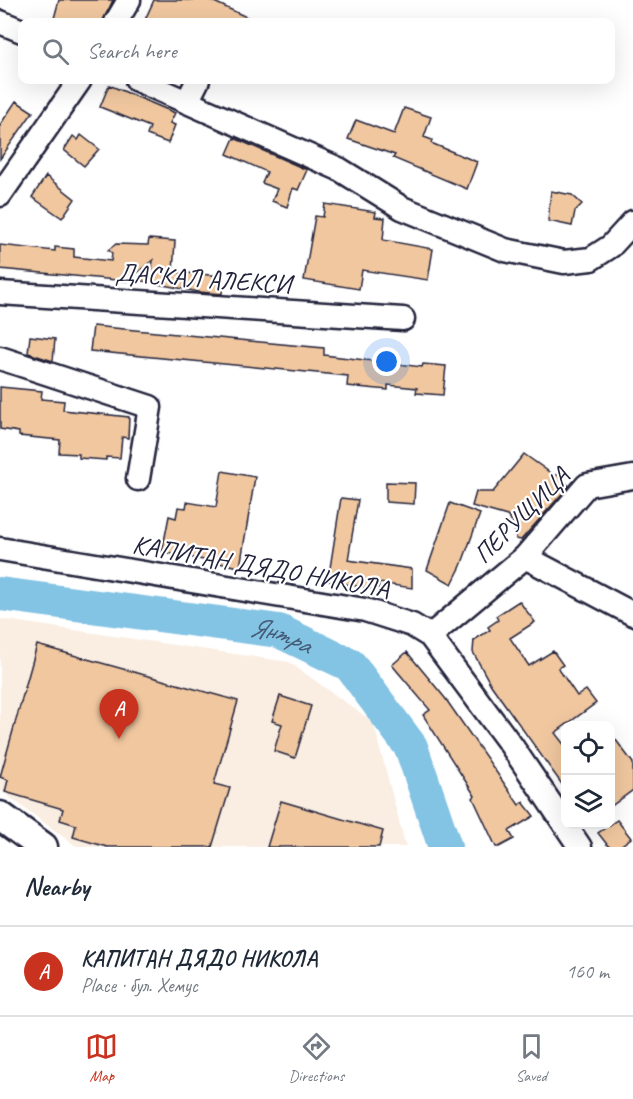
<!DOCTYPE html>
<html lang="en">
<head>
<meta charset="utf-8">
<style>
  body { margin:0; font-family:Caveat,sans-serif; background:#f2f2f3; color:#1f2937 }
  .controls { position:absolute; right:18px; bottom:18px; display:grid; overflow:hidden; border-radius:12px; box-shadow:0 6px 24px #0002 }
  .controls button { width:54px; height:54px; display:grid; place-items:center; padding:0; border:0; border-bottom:2px solid #e0e1e3; background:#fff; color:#1f2937; font:30px sans-serif }
  .you { position:absolute; left:387px; top:362px; width:21px; height:21px; margin:-15px; border:4px solid #fff; border-radius:50%; background:#1a73e8; box-shadow:0 0 0 9px #1a73e833 }
  .badge { display:grid; place-items:center; width:39px; height:39px; border-radius:50%; background:#c8321e; color:#fff; font-size:20px; font-weight:700 }
  .pin { position:absolute; translate:-50% -50px; filter:drop-shadow(0 2px 3px #0008) }
  .pin::after { content:''; position:absolute; top:32px; width:21px; height:18px; background:inherit; clip-path:polygon(0 0,100% 0,50% 100%) }
  .list { margin:0; padding:0; list-style:none }
  h2 { display:flex; justify-content:space-between; align-items:center; height:78px; margin:0; padding:0 24px; font-size:26px }
  h2 small { font-size:20px; font-weight:400; color:#747a83 }
  .list li { display:grid; grid-template-columns:39px 1fr auto; gap:18px; align-items:center; box-sizing:border-box; height:90px; padding:0 24px; border-top:2px solid #e0e1e3 }
  .list b { display:block; font-size:22px; white-space:nowrap }
  .list p { margin:0; font-size:20px; white-space:nowrap; color:#747a83 }
  .list em { font-size:20px; font-style:normal; color:#747a83 }
  .icon { flex:none; width:33px; height:33px; fill:none; stroke:currentColor; stroke-width:2; stroke-linecap:round; stroke-linejoin:round }
  .map { position:relative; flex:none; width:633px; height:847px; overflow:hidden }
  .search { position:absolute; background:#fff; box-shadow:0 6px 24px #0002; left:18px; right:18px; top:18px; height:66px; display:flex; align-items:center; gap:15px; box-sizing:border-box; padding:0 21px; border-radius:12px; color:#747a83; font-size:22px }
  .sheet { height:168px; background:#fff }
  nav { display:flex; justify-content:space-around; align-items:center; box-sizing:border-box; height:84px; border-top:2px solid #e0e1e3; background:#fff; font-size:16px; color:#747a83 }
  nav a { display:grid; justify-items:center; gap:3px }
  nav .on { color:#c8321e }
  .map>svg:first-child { display:block }
  .built { fill:#faeee2 }
  .lines { fill:none; stroke-linecap:round; stroke-linejoin:round }
  .river { stroke:#83c3e3; stroke-width:34 }
  .building { fill:#f0c79f; stroke:#22223b; stroke-width:1.5 }
  .minor-casing { stroke:#22223b; stroke-width:27 }
  .major-casing { stroke:#22223b; stroke-width:33 }
  .minor { stroke:#fff; stroke-width:22 }
  .major { stroke:#fff; stroke-width:28 }
  .labels { text-anchor:middle; stroke-width:4.5; stroke-linejoin:round; paint-order:stroke }
  .street-label { font-size:26px; fill:#22223b; stroke:#fff }
  .water-label { font-size:27px; font-style:italic; fill:#445a76; stroke:#fff }
</style>
</head>
<body>
<div class="map">
<svg width="633" height="847" viewBox="0 0 633 847">
  <rect width="100%" height="100%" fill="#fff"/>
  <filter id="ink" filterUnits="userSpaceOnUse"><feTurbulence type="fractalNoise" baseFrequency=".0167" numOctaves="2"/><feDisplacementMap in="SourceGraphic" scale="12" xChannelSelector="R" yChannelSelector="G"/><feConvolveMatrix kernelMatrix="1 2 1 2 8 2 1 2 1" color-interpolation-filters="sRGB"/></filter>
  <g filter="url(#ink)">
    <path class="built" d="M 0,619 L 289,662 L 373,722 L 406,847 L 77,847 L 0,790 Z"/>
    <g class="lines">
      <path class="river" id="s1" d="M 0,594 L 279,631 L 350,665 L 411,747 L 445,847"/>
    </g>
    <path class="building" d="M 59,0 L 113,0 L 103,22 L 53,22 Z
      M 154,0 L 210,0 L 257,22 L 144,22 Z
      M 109,85 L 175,113 L 170,123 L 175,125 L 168,143 L 147,135 L 150,127 L 100,107 Z
      M 16,101 L 33,112 L 0,159 L 0,125 Z
      M 404,108 L 431,117 L 424,137 L 432,140 L 431,143 L 477,162 L 467,189 L 393,158 L 395,155 L 348,139 L 356,120 L 394,134 Z
      M 81,135 L 99,149 L 84,166 L 64,150 L 73,136 L 78,140 Z
      M 234,138 L 307,170 L 298,190 L 293,188 L 287,207 L 272,201 L 277,189 L 262,183 L 267,172 L 227,154 Z
      M 46,176 L 75,199 L 62,218 L 32,197 Z
      M 551,191 L 572,195 L 582,204 L 575,211 L 572,226 L 548,221 Z
      M 325,204 L 376,212 L 375,217 L 385,218 L 383,240 L 433,249 L 428,280 L 362,270 L 359,289 L 304,280 L 315,216 L 323,217 Z
      M 149,239 L 175,241 L 173,272 L 223,276 L 222,294 L 199,292 L 142,281 L 144,270 L 152,270 L 153,260 L 127,281 L 0,269 L 0,245 L 55,251 L 55,247 L 74,249 L 74,257 L 111,261 L 112,253 L 108,250 L 116,244 L 148,245 Z
      M 93,326 L 324,348 L 324,355 L 422,367 L 423,364 L 446,366 L 443,395 L 416,393 L 417,388 L 388,385 L 388,390 L 347,386 L 348,376 L 90,351 Z
      M 30,336 L 55,339 L 53,361 L 28,353 Z
      M 0,387 L 42,391 L 41,399 L 64,401 L 63,410 L 129,417 L 128,438 L 122,437 L 120,458 L 106,457 L 106,460 L 79,458 L 79,454 L 59,453 L 60,440 L 19,436 L 19,432 L 0,429 Z
      M 524,454 L 555,476 L 557,474 L 569,486 L 521,540 L 516,539 L 514,524 L 507,516 L 472,506 L 476,492 L 493,492 Z
      M 222,471 L 255,477 L 240,567 L 162,552 L 169,516 L 176,518 L 178,507 L 186,508 L 187,502 L 216,507 Z
      M 386,482 L 415,483 L 414,504 L 386,502 Z
      M 341,498 L 358,500 L 348,560 L 412,569 L 412,588 L 379,583 L 378,590 L 328,581 Z
      M 450,503 L 480,514 L 461,566 L 452,584 L 427,570 Z
      M 519,601 L 535,622 L 510,638 L 529,666 L 553,651 L 563,665 L 558,668 L 577,696 L 586,690 L 596,703 L 555,733 L 566,747 L 566,790 L 491,685 L 473,652 L 474,640 L 490,630 L 488,627 L 498,620 L 496,616 Z
      M 37,645 L 238,701 L 214,784 L 230,788 L 212,847 L 107,847 L 73,837 L 76,825 L 60,820 L 63,809 L 5,792 L 8,780 L 0,777 Z
      M 407,652 L 445,698 L 519,805 L 523,802 L 534,816 L 509,831 L 514,839 L 499,847 L 496,847 L 473,798 L 475,796 L 423,715 L 430,710 L 392,665 Z
      M 280,696 L 311,706 L 295,758 L 274,751 L 282,724 L 272,721 Z
      M 610,732 L 633,763 L 633,790 L 610,807 Z
      M 281,801 L 383,831 L 379,847 L 267,847 Z
      M 617,820 L 631,838 L 619,847 L 609,847 L 598,833 Z"/>
    <g class="lines">
      <defs>
        <path id="minor" d="M 0,22 L 22,31
          M 116,22 L 129,0
          M 137,80 L 339,169 L 402,208 L 505,250 L 564,262 L 591,259 L 611,246 L 633,222
          M 187,102 L 198,80
          M 0,195 L 80,80
          M 0,293 L 403,319
          M 0,358 L 150,407 L 138,479
          M 0,549 L 365,610 L 412,625 L 430,636 L 511,745 L 580,847
          M 525,557 L 633,614
          M 430,636 L 525,557 L 587,485 L 633,477"/>
        <path id="major" d="M 0,816 L 43,847"/>
      </defs>
      <use href="#minor" class="minor-casing"/>
      <use href="#major" class="major-casing"/>
      <use href="#minor" class="minor"/>
      <use href="#major" class="major"/>
    </g>
  </g>
  <g class="labels">
    <g class="street-label">
      <text transform="translate(203 278) rotate(4)" y="9">ДАСКАЛ АЛЕКСИ</text>
      <text transform="translate(521 515) rotate(-45)" y="9">ПЕРУЩИЦА</text>
      <text transform="translate(261 566) rotate(10)" y="9">КАПИТАН ДЯДО НИКОЛА</text>
    </g>
    <g class="water-label">
      <text dy="9" stroke="none"><textPath href="#s1" startOffset="284">Янтра</textPath></text>
    </g>
  </g>
</svg>
<div class="controls">
<button><svg class="icon" aria-label="locate" viewBox="0 0 24 24"><circle cx="12" cy="12" r="6"/><path d="M12 2v4M12 18v4M2 12h4M18 12h4"/></svg></button>
<button><svg class="icon" aria-label="layers" viewBox="0 0 24 24"><path d="M12 4l9 5-9 5-9-5zM3 14l9 5 9-5"/></svg></button>
</div>
<div class="you"></div>
<div class="pin badge" style="left:119px;top:739px">A</div>
<div class="search"><svg class="icon" aria-label="search" viewBox="0 0 24 24"><circle cx="10" cy="10" r="6"/><path d="M15 15l6 6"/></svg>Search here</div>
</div>
<section class="sheet">
<h2>Nearby<small></small></h2>
<ul class="list">
<li><span class="badge">A</span><div><b>КАПИТАН ДЯДО НИКОЛА</b><p>Place · бул. Хемус</p></div><em>160 m</em></li>
</ul>
</section>
<nav>
<a class="on"><svg class="icon" aria-label="map" viewBox="0 0 24 24"><path d="M3 6l6-2 6 2 6-2v14l-6 2-6-2-6 2zM9 4v14M15 6v14"/></svg>Map</a>
<a><svg class="icon" aria-label="directions" viewBox="0 0 24 24"><path d="M12 3l9 9-9 9-9-9zM9 14v-3h6M13 9l2 2-2 2"/></svg>Directions</a>
<a><svg class="icon" aria-label="saved" viewBox="0 0 24 24"><path d="M7 4h10v16l-5-4-5 4z"/></svg>Saved</a>
</nav>
</body>
</html>
